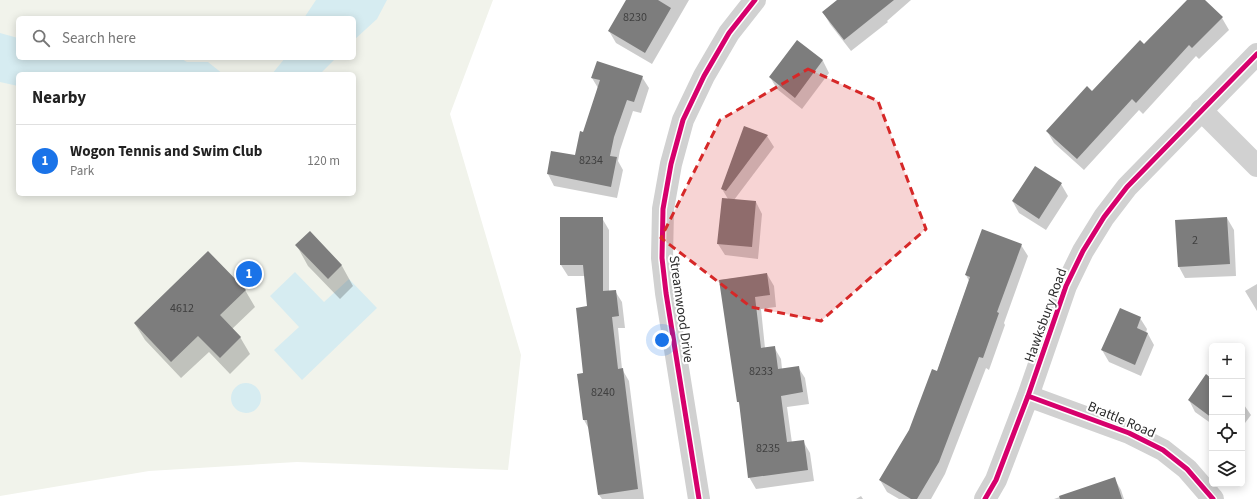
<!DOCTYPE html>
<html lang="en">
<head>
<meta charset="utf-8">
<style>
  body { margin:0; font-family:"Source Sans 3",sans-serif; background:#f6f6f6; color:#222 }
  .controls { position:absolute; right:12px; bottom:12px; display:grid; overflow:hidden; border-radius:6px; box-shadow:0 2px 10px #0003 }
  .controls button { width:36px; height:36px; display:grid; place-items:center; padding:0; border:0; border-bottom:1px solid #e0e0e0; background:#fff; color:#222; font:20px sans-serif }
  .you { position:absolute; left:662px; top:340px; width:14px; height:14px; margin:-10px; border:3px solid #fff; border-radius:50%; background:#1a73e8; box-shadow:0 0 0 6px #1a73e833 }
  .badge { display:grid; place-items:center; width:26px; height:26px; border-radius:50%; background:#1a73e8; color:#fff; font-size:13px; font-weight:700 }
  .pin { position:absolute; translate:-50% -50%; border:2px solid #fff; box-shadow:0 1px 4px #0006 }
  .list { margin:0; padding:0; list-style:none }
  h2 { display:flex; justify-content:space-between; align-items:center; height:52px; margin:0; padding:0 16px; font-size:17px }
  h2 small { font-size:13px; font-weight:400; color:#767676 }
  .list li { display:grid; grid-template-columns:26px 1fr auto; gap:12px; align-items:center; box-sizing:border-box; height:72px; padding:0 16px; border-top:1px solid #e0e0e0 }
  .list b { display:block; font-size:15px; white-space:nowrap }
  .list p { margin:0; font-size:13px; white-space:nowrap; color:#767676 }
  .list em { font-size:13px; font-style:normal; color:#767676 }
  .icon { flex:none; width:22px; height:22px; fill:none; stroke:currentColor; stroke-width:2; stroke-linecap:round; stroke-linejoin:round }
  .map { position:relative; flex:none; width:1257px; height:499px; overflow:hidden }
  .search { position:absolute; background:#fff; box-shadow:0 2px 10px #0003; left:16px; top:16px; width:340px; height:44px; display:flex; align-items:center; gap:10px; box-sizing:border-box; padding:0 14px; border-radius:6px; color:#767676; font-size:15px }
  .panel { position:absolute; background:#fff; box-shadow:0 2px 10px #0003; left:16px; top:72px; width:340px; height:124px; border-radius:6px }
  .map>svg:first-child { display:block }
  .green { fill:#f1f3eb; fill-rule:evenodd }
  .water { fill:#d6ecf1 }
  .shadow { fill:#0003 }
  .building { fill:#7d7d7d }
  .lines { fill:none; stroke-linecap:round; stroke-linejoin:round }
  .minor { stroke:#d1d1d1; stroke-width:22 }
  .cycleway-casing { stroke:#fff; stroke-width:8 }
  .cycleway { stroke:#d6006c; stroke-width:5 }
  .marked { fill:#d62828; fill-opacity:0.2; stroke:#d62828; stroke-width:3; stroke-dasharray:8 5; stroke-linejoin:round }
  .labels { text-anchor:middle; stroke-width:4; stroke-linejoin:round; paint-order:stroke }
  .number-label { font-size:12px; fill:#404040 }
  .street-label { font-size:14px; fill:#2c2c2c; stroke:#fff }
</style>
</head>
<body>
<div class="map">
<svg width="1257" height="499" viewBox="0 0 1257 499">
  <rect width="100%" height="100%" fill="#fff"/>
  <path class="green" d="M 0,0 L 493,0 L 450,114 L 521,355 L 508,470 L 297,462 L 149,471 L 0,496 ZM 18,18 L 354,18 L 354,58 L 18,58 ZM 18,74 L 354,74 L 354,194 L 18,194 Z"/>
  <path class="water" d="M 316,0 L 387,0 L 377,19 L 354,40 L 354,18 L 304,18 Z
    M 0,33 L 18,38 L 18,58 L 180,58 L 187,62 L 208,62 L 223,74 L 18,74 L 18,86 L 0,82 Z
    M 285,58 L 336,58 L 320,74 L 272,74 Z
    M 295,272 L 324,302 L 349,279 L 377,308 L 302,380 L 274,350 L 299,327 L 270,296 Z
    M231 398a15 15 0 1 1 30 0a15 15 0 1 1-30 0Z"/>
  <path class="shadow" d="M 628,0 L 689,0 L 652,64 L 616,43 L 609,31 Z
    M 839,0 L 911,0 L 887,21 L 888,22 L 851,51 L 830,24 L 823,12 Z
    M 1188,0 L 1204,0 L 1222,18 L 1229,30 L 1199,59 L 1196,56 L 1143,114 L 1139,110 L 1084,170 L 1054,143 L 1047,131 L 1092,93 L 1144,45 Z
    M 797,41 L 823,61 L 829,73 L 802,109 L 777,89 L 770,77 Z
    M 642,77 L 649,88 L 641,113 L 633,111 L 620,150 L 618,161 L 623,170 L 617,198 L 554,186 L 548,174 L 576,156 L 598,88 L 592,78 Z
    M 767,136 L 774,147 L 734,200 L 756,202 L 762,214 L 758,259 L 725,255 L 718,244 L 728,199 L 722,189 Z
    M 1035,167 L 1061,184 L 1068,196 L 1046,230 L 1019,213 L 1013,202 Z
    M 602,218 L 609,230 L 609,292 L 615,291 L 622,302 L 625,328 L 618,328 L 622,369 L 629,381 L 644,499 L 602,499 L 599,495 L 590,431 L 584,420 L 578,375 L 584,374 L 589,307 L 585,276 L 568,276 L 561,265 Z
    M 1227,218 L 1234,230 L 1236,276 L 1185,278 L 1179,267 Z
    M 310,233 L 342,266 L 353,286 L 340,299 L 308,266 L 297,246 Z
    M 1021,245 L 1028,256 L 1004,323 L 1005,325 L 989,370 L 986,368 L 945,474 L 931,499 L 899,499 L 887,492 L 880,480 L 910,430 L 937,372 L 969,281 L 966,275 Z
    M 767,274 L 774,286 L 776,307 L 761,309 L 765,348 L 774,347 L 781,359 L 782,369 L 798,367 L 805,378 L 809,404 L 787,407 L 792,443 L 803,441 L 810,453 L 814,481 L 756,489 L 749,477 L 740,405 L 738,401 L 720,280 Z
    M 1257,284 L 1257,311 L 1245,291 Z
    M 245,290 L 255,307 L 232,329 L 240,337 L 250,354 L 230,374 L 209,352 L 181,378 L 145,340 L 135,324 Z
    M 1140,318 L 1147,329 L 1146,333 L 1148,334 L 1154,345 L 1141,376 L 1109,362 L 1102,350 Z
    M 1212,380 L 1212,424 L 1195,412 L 1189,400 Z
    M 1242,402 L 1251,415 L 1242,427 Z
    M 1114,478 L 1121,490 L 1124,499 L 1054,499 Z
    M 861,496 L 863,499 L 856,499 Z"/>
  <path class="building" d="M 626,0 L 658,0 L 671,8 L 645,53 L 608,31 Z
    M 837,0 L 894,0 L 844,40 L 822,12 Z
    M 1187,0 L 1205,0 L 1223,17 L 1192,48 L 1189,45 L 1136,103 L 1132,99 L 1077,159 L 1046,131 L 1087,86 L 1092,91 L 1140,40 L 1144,44 Z
    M 797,40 L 823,60 L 795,98 L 769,77 Z
    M 597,61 L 643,76 L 634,102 L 627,100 L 614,137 L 610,156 L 617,157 L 611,187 L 547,174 L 551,151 L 575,155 L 580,131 L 583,132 L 600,80 L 591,78 Z
    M 744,126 L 768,135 L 726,191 L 721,189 Z
    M 1035,166 L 1062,183 L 1039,219 L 1012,201 Z
    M 722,198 L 756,201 L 752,247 L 717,244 Z
    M 560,217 L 603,217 L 603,291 L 616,290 L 619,316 L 612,317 L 618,369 L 623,368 L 638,489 L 598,495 L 587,420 L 583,420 L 577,374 L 583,373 L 576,308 L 587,306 L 583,265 L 560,265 Z
    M 1227,217 L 1230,264 L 1178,267 L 1175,220 Z
    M 982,229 L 1022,244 L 997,312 L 999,313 L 983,358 L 979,357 L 939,462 L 917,499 L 911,499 L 879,480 L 909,430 L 932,369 L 937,371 L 970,277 L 965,275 Z
    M 310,231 L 342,265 L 328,279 L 295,245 Z
    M 208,251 L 246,290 L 220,315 L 241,337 L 220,358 L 198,336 L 171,362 L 134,323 Z
    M 767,273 L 770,295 L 755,297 L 761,348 L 775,346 L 778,369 L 799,366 L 803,392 L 781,396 L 787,442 L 804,440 L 808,470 L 748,478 L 739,402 L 737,402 L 719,280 Z
    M 1120,308 L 1141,317 L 1137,328 L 1148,333 L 1135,365 L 1101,350 Z
    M 1206,374 L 1212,379 L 1212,418 L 1188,400 Z
    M 1115,477 L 1122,499 L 1060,499 L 1059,496 Z"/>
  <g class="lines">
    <path class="minor" d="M 1201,110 L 1257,166
      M 1028,396 L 1129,433 L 1163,450 L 1187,469 L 1213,499
      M 699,499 L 666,293 L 662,258 L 663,209 L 671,164 L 683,120 L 704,76 L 729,33 L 755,0
      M 985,499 L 996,480 L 1028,396 L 1066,286 L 1083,251 L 1104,217 L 1127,187 L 1257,54"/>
    <defs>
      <path id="cycleway" d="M 1028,396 L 1129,433 L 1163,450 L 1187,469 L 1213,499
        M 699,499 L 666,293 L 662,258 L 663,209 L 671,164 L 683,120 L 704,76 L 729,33 L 755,0
        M 985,499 L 996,480 L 1028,396 L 1066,286 L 1083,251 L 1104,217 L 1127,187 L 1257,54"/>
    </defs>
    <use href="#cycleway" class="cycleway-casing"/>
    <use href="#cycleway" class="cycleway"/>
  </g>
  <path class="marked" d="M 808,69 L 878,101 L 926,229 L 821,321 L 751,307 L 661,238 L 720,120 Z"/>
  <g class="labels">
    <g class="number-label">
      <text x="635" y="21">8230</text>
      <text x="591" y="164">8234</text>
      <text x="1195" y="244">2</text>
      <text x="182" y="312">4612</text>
      <text x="761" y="375">8233</text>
      <text x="603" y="396">8240</text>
      <text x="768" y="452">8235</text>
    </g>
    <g class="street-label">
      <text transform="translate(682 309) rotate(82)" y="5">Streamwood Drive</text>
      <text transform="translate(1045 315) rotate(-70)" y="5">Hawksbury Road</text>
      <text transform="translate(1122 419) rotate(23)" y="5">Brattle Road</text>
    </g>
  </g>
</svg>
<div class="controls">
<button>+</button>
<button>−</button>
<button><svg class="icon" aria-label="locate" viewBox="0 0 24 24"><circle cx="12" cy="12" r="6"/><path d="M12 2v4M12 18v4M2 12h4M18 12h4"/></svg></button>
<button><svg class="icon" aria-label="layers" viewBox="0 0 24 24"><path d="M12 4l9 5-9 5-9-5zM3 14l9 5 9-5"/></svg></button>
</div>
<div class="you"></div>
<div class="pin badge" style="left:249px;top:274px">1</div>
<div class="search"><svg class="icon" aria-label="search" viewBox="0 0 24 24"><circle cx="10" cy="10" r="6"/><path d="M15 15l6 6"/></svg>Search here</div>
<section class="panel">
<h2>Nearby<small></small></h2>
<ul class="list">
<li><span class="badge">1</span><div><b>Wogon Tennis and Swim Club</b><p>Park</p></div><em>120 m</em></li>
</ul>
</section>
</div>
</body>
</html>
